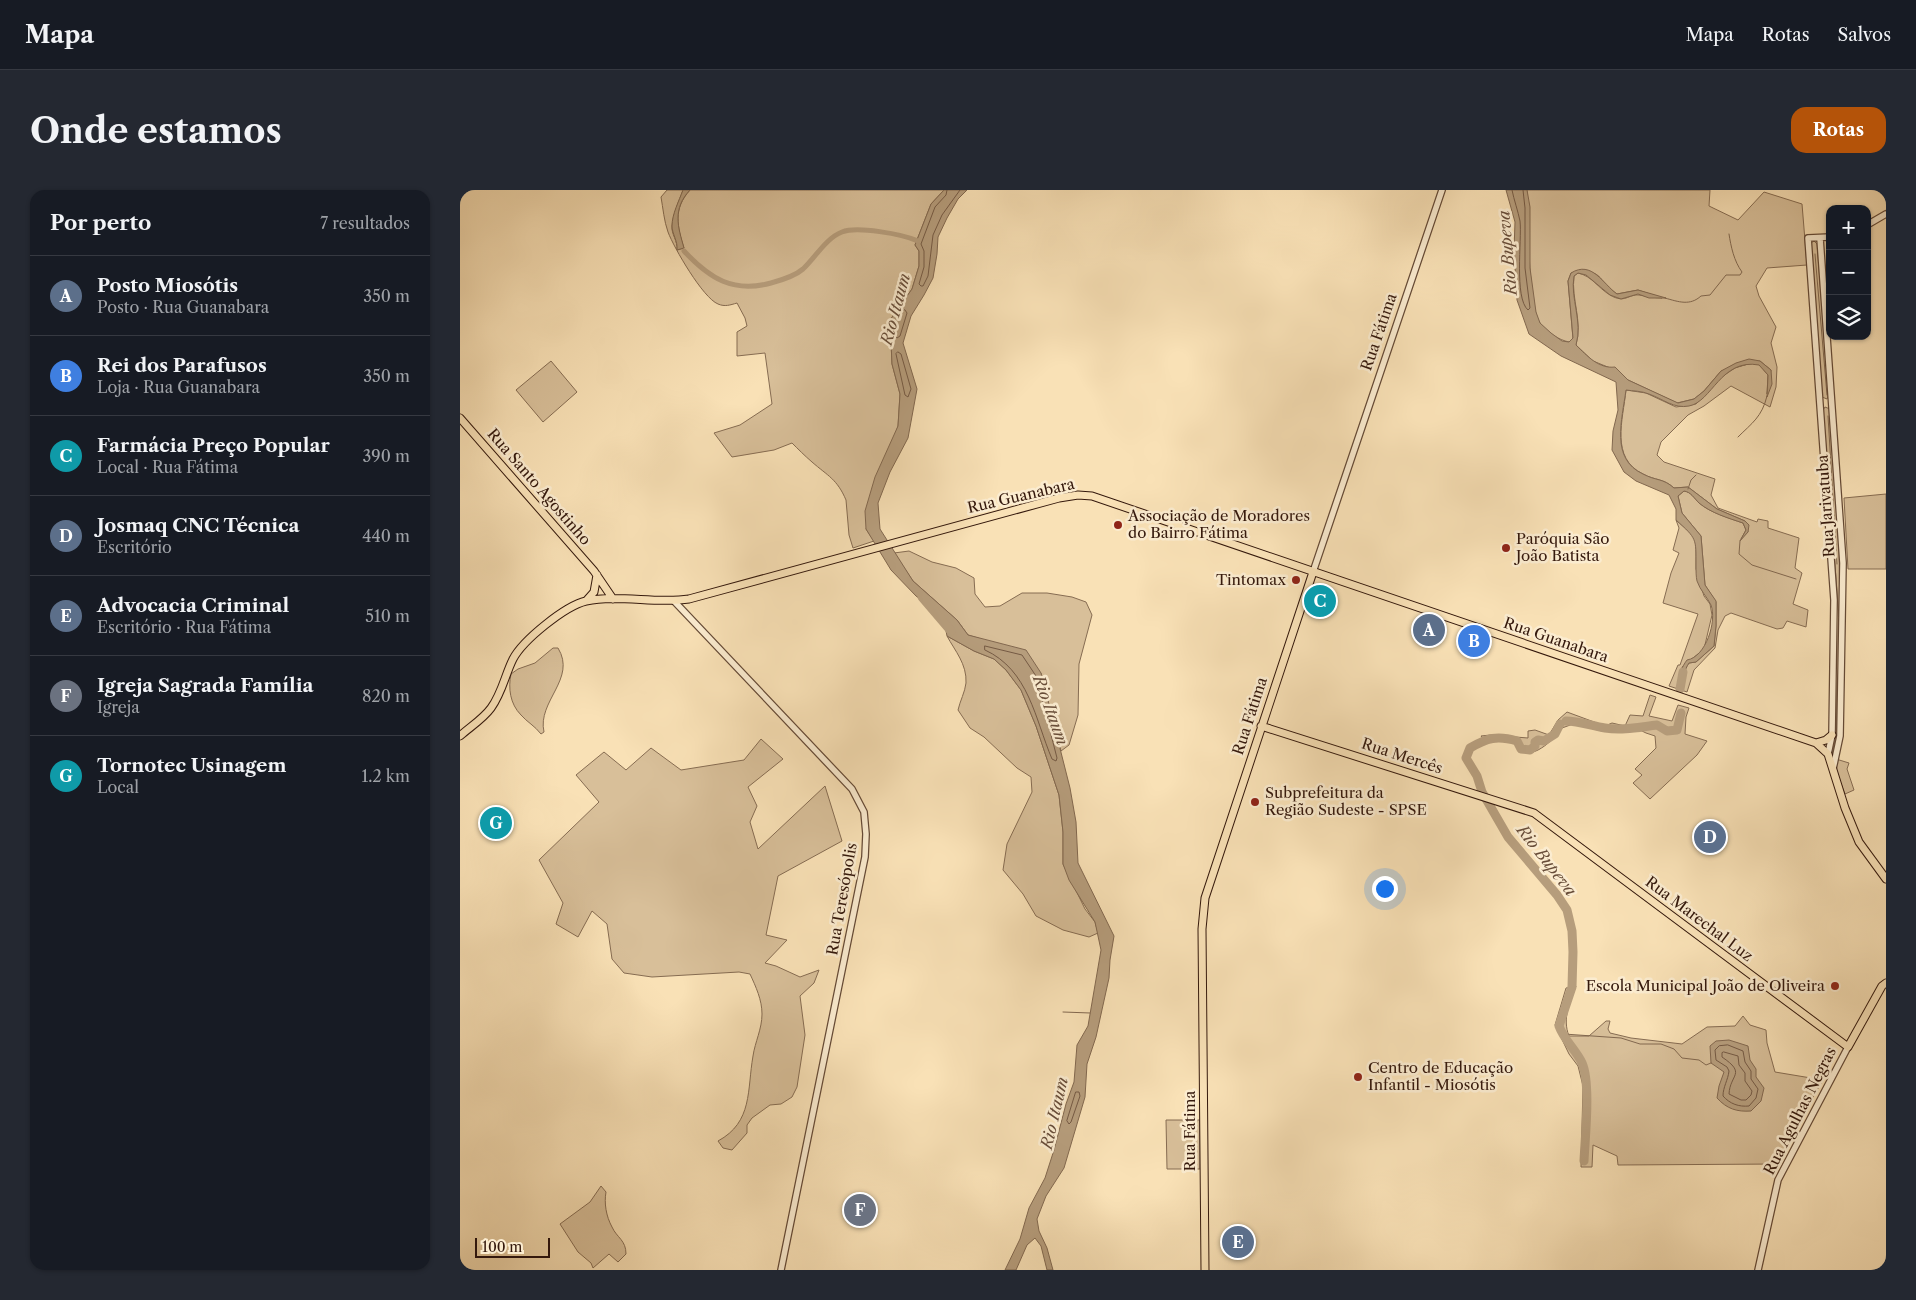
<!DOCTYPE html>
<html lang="pt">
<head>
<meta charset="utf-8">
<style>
  body { margin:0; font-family:"Libre Caslon Text",serif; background:#242831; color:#f1f3f6 }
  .controls { position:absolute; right:15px; top:15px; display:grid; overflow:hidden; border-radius:10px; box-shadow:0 1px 4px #0004 }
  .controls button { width:45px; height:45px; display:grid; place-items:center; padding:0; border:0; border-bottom:1px solid #363941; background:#171b24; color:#f1f3f6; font:25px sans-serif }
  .scale { position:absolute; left:15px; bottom:12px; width:75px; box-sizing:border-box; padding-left:5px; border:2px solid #34180c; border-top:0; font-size:14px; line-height:18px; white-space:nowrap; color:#34180c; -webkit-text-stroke:4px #fbecd0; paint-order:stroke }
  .you { position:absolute; left:924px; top:698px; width:18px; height:18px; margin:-12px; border:4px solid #fff; border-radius:50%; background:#1a73e8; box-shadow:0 0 0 8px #1a73e833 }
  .badge { display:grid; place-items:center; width:32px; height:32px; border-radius:50%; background:#b45309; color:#fff; font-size:16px; font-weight:700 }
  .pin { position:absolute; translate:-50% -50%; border:2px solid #fff; box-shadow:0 1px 5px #0006 }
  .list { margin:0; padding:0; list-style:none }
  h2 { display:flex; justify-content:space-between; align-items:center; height:65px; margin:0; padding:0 20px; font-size:21px }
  h2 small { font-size:16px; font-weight:400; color:#9ea1a6 }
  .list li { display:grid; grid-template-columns:32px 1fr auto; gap:15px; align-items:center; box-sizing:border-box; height:80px; padding:0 20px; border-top:1px solid #363941 }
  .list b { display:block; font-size:19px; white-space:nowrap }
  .list p { margin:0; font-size:16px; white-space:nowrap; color:#9ea1a6 }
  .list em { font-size:16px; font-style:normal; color:#9ea1a6 }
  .icon { flex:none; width:28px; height:28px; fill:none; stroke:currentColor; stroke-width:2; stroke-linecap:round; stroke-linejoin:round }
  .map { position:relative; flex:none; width:1426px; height:1080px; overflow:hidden; border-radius:15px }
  header { display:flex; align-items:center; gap:30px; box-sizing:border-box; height:70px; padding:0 25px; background:#171b24; border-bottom:1px solid #363941 }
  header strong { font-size:24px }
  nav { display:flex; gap:28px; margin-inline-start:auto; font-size:18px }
  .intro { display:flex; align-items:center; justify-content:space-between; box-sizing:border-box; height:120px; padding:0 30px }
  h1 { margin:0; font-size:35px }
  .button { padding:12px 22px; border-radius:15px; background:#b45309; color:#fff; font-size:18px; font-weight:700 }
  main { display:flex; gap:30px; padding:0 30px }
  aside { flex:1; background:#171b24; border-radius:15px; box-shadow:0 1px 4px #0004 }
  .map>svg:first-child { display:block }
  .green { fill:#d8bf99; stroke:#866c52 }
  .water { fill:#b69d7c; stroke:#82684f }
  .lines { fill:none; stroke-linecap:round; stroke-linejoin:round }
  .shore { stroke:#755a44; stroke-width:1 }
  .stream { stroke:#82684f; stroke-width:1 }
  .canal { stroke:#b69d7c; stroke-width:5 }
  .river { stroke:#b69d7c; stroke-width:9 }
  .minor-casing { stroke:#654a36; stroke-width:8 }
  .major-casing { stroke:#34180c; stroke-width:9 }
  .minor { stroke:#fbecd0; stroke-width:5.5 }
  .major { stroke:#f9e1b6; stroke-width:7 }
  .poi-dot { fill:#8f2418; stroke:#fbecd0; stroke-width:2 }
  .labels { text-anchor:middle; stroke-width:5; stroke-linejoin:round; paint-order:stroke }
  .street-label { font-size:15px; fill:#34180c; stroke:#fbecd0 }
  .poi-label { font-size:15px; fill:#34180c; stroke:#fbecd0; text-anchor:start }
  .water-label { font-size:16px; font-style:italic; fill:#684d39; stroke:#fbecd0 }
</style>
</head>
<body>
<header>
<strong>Mapa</strong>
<nav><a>Mapa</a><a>Rotas</a><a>Salvos</a></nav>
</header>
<div class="intro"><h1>Onde estamos</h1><a class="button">Rotas</a></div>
<main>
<aside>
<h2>Por perto<small>7 resultados</small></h2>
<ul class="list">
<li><span class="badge" style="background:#5c6f8a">A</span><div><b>Posto Miosótis</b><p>Posto · Rua Guanabara</p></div><em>350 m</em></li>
<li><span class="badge" style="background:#3f7fe0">B</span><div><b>Rei dos Parafusos</b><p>Loja · Rua Guanabara</p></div><em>350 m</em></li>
<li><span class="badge" style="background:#0f9aa8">C</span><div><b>Farmácia Preço Popular</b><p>Local · Rua Fátima</p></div><em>390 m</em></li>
<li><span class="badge" style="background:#5c6f8a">D</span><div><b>Josmaq CNC Técnica</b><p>Escritório</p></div><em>440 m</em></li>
<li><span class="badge" style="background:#5c6f8a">E</span><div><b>Advocacia Criminal</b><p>Escritório · Rua Fátima</p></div><em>510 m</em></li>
<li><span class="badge" style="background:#6b7280">F</span><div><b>Igreja Sagrada Família</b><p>Igreja</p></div><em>820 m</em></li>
<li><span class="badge" style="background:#0f9aa8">G</span><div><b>Tornotec Usinagem</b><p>Local</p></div><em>1.2 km</em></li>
</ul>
</aside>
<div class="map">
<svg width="1426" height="1080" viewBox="0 0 1426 1080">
  <rect width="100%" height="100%" fill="#f9e1b6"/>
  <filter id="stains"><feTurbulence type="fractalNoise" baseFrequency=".004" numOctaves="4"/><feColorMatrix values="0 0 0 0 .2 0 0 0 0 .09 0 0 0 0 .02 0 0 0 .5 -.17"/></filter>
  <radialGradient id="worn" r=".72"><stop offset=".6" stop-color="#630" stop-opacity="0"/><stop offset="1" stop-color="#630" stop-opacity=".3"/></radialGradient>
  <path class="green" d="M 207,0 L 223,0 C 219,11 213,24 212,36 C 211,44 218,51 217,60 L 224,58 C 217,36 213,19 230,0 L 484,0 L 471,14 L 455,55 L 459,61 L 459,76 L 452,99 L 430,130 L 432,174 L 440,204 L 438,236 L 406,339 L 414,351 L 393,358 L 389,345 L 386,310 C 377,289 368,286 352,272 C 345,266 338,259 332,253 L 314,260 L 272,267 L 254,243 L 280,235 L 312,214 L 305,163 L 277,166 L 277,142 L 287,136 L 285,128 L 277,113 C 270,115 265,117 258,114 C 243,108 214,58 208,42 C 204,31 203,18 201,7 Z
    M 1067,0 L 1250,0 L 1249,16 L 1278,30 L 1304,2 L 1342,14 L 1347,75 L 1307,78 L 1296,96 L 1299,106 L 1316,137 L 1311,153 L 1317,177 L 1316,197 L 1310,217 L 1271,196 L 1244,216 L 1228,225 L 1201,252 L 1197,265 L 1204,272 L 1255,289 L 1251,305 L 1258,318 L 1297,332 L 1298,329 L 1308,331 L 1308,338 L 1339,348 L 1335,378 L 1342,383 L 1333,414 L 1348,420 L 1346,437 L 1327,431 L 1323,438 L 1317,439 L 1271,423 L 1265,426 L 1258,440 L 1255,458 L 1234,480 L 1227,502 L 1209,496 L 1218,475 L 1220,475 L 1238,424 L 1203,413 L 1211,383 L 1219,363 L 1213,360 L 1219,338 L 1216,330 L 1232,344 L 1236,352 L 1236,379 L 1244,406 L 1250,414 L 1252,425 L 1244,459 L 1222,477 L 1224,487 L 1225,479 L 1229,473 L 1236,472 L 1254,456 L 1256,436 L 1256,412 L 1245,395 L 1241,346 L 1222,323 L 1218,306 L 1224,301 C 1231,302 1234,308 1239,313 C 1251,323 1269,328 1283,333 L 1286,340 L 1281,349 L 1288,342 L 1285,331 L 1257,319 L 1228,297 L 1214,298 C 1203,288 1196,291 1183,284 C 1150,268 1163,230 1166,200 L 1186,203 L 1216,217 L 1236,214 L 1260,188 L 1275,178 L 1291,173 L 1299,174 L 1308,185 L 1307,204 L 1311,180 L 1300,171 L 1261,181 L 1244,201 L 1234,209 L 1217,213 L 1168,190 L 1160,182 L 1133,171 L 1116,155 C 1123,132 1111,109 1114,86 L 1118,83 C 1132,86 1138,98 1150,105 C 1165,114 1168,104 1179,105 C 1187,106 1194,108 1202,108 L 1178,100 L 1157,104 C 1134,88 1146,79 1111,83 L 1108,91 L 1113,149 L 1109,152 C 1099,150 1086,142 1080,133 C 1068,117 1068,25 1067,0 Z
    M 1354,51 L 1357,54 L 1369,204 L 1367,209 L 1362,207 L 1362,205 L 1351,53 Z
    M 91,171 L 117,202 L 83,232 L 56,200 Z
    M 1365,217 L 1370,219 L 1379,352 L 1380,426 L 1379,427 L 1363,220 Z
    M 1426,304 L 1426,379 L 1388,379 L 1384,308 Z
    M 449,361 L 472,372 L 496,378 L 514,388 L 515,404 L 525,417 L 540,416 L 562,403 L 587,403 L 612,407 L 626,412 L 632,425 L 619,474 L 618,525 L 609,555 L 601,561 L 581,483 L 521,449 L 508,445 L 497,430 L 453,391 L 434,363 Z
    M 487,446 L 514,461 L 534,469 L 546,480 L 561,500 L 576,536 L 599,605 L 603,642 L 603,674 L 625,719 L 635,732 L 638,743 L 629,747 L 603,740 L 576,726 L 563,704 L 543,680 L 547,654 L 572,602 L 571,587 L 557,578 L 524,547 L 510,538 L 498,520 C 500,511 505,502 506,493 C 507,474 495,461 487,446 Z
    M 93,458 L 98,458 C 117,489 77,511 84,542 L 81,544 C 75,536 67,532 61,525 C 50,514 48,498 51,484 L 58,479 L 75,473 Z
    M 1190,505 L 1196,507 L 1189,526 L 1212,531 L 1218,515 L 1229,518 L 1226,527 L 1225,544 L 1247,551 L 1237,565 L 1190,609 L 1173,593 L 1182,585 L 1175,579 L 1196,558 L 1195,546 L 1186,543 L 1180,540 L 1142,541 L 1113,534 L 1102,538 C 1096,547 1075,569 1062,561 C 1059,559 1056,554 1053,551 L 1036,550 L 1025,551 L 1021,546 L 1030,545 L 1068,548 L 1068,541 L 1075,540 L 1089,545 L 1098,530 L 1107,522 L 1145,536 L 1152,533 L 1165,536 L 1170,525 L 1183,526 Z
    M 301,549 L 323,569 L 288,597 L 297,616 L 290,632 L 298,659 L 365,596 L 382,651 L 318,686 L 306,745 L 327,750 L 305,773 L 316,776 L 340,787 L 359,780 L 354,793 L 340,806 L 345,845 L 337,897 L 332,907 L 321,914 L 310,915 L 292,928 L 287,935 L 287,943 L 272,960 L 263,958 L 258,951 C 293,932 287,900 293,866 C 295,852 302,839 302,824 C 302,810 296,797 290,784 L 279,782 L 192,787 L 164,783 L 152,769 L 147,734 L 132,721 L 118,747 L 96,734 L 103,713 L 79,670 L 139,612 L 116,585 L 144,562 L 166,580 L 191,558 L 221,580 L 284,570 Z
    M 1376,569 L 1389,573 L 1387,579 L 1394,600 L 1385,604 L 1376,581 Z
    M 1116,796 C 1110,813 1102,828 1109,846 L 1129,846 L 1146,831 L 1150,831 L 1148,839 L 1150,843 L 1171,848 L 1222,854 L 1247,837 L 1275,836 L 1283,826 L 1290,835 L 1306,840 L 1307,853 L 1315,882 L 1363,890 L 1330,946 L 1317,974 L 1158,975 L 1157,966 L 1133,955 L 1132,977 L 1121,977 L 1123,896 L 1118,876 L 1109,864 L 1095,835 L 1106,798 Z
    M 706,930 L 740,930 L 740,979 L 707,979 Z
    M 141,996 L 146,1002 C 144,1013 146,1026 152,1037 C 157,1048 166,1050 166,1064 L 158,1072 L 149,1064 L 133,1078 L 131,1073 L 118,1062 L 100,1034 L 130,1012 Z"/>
  <path class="water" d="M 223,0 L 230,0 C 212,19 218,37 224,58 L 217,60 C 218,51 212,44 212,36 C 212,24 219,11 223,0 Z
    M 484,0 L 507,0 L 498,9 L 487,28 L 478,47 L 477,64 L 473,88 L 464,105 L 451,126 L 443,153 L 457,199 L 448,248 L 430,282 L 418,313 L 420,339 L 453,391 L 497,430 L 508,445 L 566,460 L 581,483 L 610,598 L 616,632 L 618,673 L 654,746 L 650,770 L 649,788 L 636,847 L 627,874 L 625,907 L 604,978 L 586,1006 L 577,1029 L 579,1041 L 587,1058 L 593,1080 L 587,1080 L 581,1056 L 575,1048 L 567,1055 L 556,1080 L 545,1080 L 560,1049 L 569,1018 L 585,988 L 594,960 L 606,914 L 614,892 L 617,855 L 628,836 L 641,760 L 635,732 L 609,690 L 603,674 L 603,642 L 599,605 L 576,536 L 561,500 L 546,480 L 534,469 L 514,461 L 487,446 L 483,426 L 456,406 L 431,380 L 406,339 L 405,321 L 415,287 L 438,236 L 440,204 L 432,174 L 430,130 L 452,99 L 459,76 L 459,61 L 455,55 L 471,14 Z
    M 1046,0 L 1067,0 L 1070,17 L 1070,78 L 1076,122 L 1080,133 L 1091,143 L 1102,151 L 1109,152 L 1113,148 L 1108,91 L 1111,83 C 1132,70 1143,94 1157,104 L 1178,100 L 1206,108 L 1189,108 L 1178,104 L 1161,109 L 1150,105 L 1126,85 L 1118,83 L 1114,86 C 1110,109 1123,131 1116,155 C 1127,166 1139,179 1155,177 L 1168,190 L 1218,213 L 1234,209 L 1244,201 L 1261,181 L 1276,173 L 1289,169 L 1300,171 L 1311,180 L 1312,194 L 1307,207 L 1308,185 L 1299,175 C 1261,168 1252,212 1229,216 C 1214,219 1203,209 1189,204 C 1182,201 1173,201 1166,200 C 1162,230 1150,269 1183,284 C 1196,291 1203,288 1214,298 L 1228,297 L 1257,319 L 1285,331 L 1289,335 L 1288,342 L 1280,351 L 1286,340 L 1283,333 C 1268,328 1251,323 1239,313 C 1234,308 1231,302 1224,301 L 1218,306 L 1222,323 L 1241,346 L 1245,395 L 1256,411 L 1256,436 L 1254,456 L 1236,472 L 1229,473 C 1224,480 1225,486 1221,493 C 1220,483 1221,478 1227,470 C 1246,467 1257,431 1251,415 C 1247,407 1240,400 1237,391 C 1236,387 1236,381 1236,376 C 1236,348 1237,349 1216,330 L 1216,319 L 1209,305 L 1176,291 L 1164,282 L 1152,260 L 1153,241 L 1158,220 L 1156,192 L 1101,166 L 1069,144 L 1057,110 L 1054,61 L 1055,32 Z
    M 1269,850 L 1288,856 L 1290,870 L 1296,879 L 1296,887 L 1304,898 L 1301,911 L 1291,921 C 1277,922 1267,919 1257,908 L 1259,896 L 1264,882 L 1251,873 L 1250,856 L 1256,851 Z"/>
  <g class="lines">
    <path class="shore" d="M 487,0 L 486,5 L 475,17 L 461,54 L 464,61 L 464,77 L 459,94 L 461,96 L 463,96 L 468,86 L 473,45 L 482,25 L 500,0
      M 1052,0 C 1054,10 1058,21 1060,31 C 1062,50 1054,108 1068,120 L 1070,118 L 1065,78 L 1065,18 L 1063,0
      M 445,120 L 447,123 L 440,146 L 437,148 L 435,146 L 435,131 L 442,121 Z
      M 438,162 L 441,164 L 451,199 L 448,207 L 445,205 L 436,164 Z
      M 525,456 L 562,465 L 576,486 L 597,568 L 596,571 L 592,569 C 575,529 569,480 525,460 Z
      M 1268,855 L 1283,861 L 1285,872 L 1291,881 L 1291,889 L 1298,899 L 1296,908 L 1289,916 C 1279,917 1270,914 1263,906 C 1263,897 1268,890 1269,881 L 1267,877 L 1256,870 L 1255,860 L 1259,856 Z
      M 1264,862 L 1278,866 L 1279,875 L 1285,883 L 1285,891 L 1292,901 L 1291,905 L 1286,910 L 1281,910 L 1269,904 C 1270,884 1287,884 1262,867 L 1262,863 Z
      M 616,902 L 619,902 L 620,906 L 611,932 L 609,934 L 607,931 Z"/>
    <path class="stream" d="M 1355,64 L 1367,205
      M 1205,108 C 1219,112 1230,116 1241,106 L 1250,105 L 1266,85 L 1280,85 L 1282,82 C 1274,71 1271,57 1269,44
      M 1368,226 L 1377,374
      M 1278,247 C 1292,233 1302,227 1307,206
      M 1228,299 L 1231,290 L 1236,285
      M 1280,351 L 1279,364 L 1292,375 L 1336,389
      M 603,822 L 630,823
      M 1104,844 L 1161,848 L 1180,854 L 1201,854 L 1214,859 L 1222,868 L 1239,870 L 1246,875 L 1251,873"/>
    <path class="canal" d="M 224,61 C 250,89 273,103 311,93 C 322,90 335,86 343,79 C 355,68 366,48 382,42 C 397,36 442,44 458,51"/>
    <path class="river" d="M 462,407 L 491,441
      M 1220,499 L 1223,482
      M 1106,531 C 1119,531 1132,536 1145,538 C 1163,541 1180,537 1197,535 L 1207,541 L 1217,540 L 1221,523
      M 1100,534 L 1095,544 L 1084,551 L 1078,550 L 1075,552 L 1075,556 L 1070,560 L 1061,559 L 1057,551 C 1037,545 1027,548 1010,558 L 1006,568 L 1017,586 L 1022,602 L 1048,647 L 1097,705 L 1107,720 L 1112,741 L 1113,762 L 1112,797 L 1099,836 C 1104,850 1116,860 1122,873 C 1131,893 1125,948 1124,971"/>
    <defs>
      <path id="minor" d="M 1407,35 L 1426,24
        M 1360,48 L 1383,373 L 1380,546 L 1373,579
        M 853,382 L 982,0
        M 214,411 L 392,599 L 404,622 L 406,644 L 405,667 L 321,1080
        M 1368,564 L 1372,545 L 1374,410 L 1348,48 L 1370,47
        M 1298,1080 L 1318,990 L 1388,857"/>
      <path id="major" d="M 0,228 L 134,381 L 153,409
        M 126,411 L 134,402 L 137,385
        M 801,536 L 1074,623 L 1388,857 L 1422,796 L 1426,793
        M 0,546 C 10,537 23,529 31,518 C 42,503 45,485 53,469 C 63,450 105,416 126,411 C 158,404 196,414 229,409 L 599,308 L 618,305 L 632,306 L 1356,553 L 1368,564 L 1385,618 L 1399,652 L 1426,689
        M 1356,553 L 1366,550 L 1372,545
        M 745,1080 L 742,739 L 745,708 L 853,382"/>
    </defs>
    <use href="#minor" class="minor-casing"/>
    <use href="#major" class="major-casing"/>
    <use href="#minor" class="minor"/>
    <use href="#major" class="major"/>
  </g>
  <g class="poi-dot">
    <circle cx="658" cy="335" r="5"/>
    <circle cx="1046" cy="358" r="5"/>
    <circle cx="836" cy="390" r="5"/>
    <circle cx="795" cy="612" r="5"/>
    <circle cx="1375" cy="796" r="5"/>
    <circle cx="898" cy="887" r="5"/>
  </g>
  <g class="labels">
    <g class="street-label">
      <text transform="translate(919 142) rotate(-71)" y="5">Rua Fátima</text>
      <text transform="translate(79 297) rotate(49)" y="5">Rua Santo Agostinho</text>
      <text transform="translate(561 306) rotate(-13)" y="5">Rua Guanabara</text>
      <text transform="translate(1366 316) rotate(-94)" y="5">Rua Jarivatuba</text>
      <text transform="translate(1096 450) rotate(19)" y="5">Rua Guanabara</text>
      <text transform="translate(790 526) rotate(-72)" y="5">Rua Fátima</text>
      <text transform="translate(942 566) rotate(18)" y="5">Rua Mercês</text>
      <text transform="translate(382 709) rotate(-80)" y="5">Rua Teresópolis</text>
      <text transform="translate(1239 729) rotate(37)" y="5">Rua Marechal Luz</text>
      <text transform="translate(1340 921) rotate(-63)" y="5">Rua Agulhas Negras</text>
      <text transform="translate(730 941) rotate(-90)" y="5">Rua Fátima</text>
    </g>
    <g class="poi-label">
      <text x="668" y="331">Associação de Moradores<tspan x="668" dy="17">do Bairro Fátima</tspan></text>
      <text x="1056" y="354">Paróquia São<tspan x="1056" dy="17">João Batista</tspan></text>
      <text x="826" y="395" text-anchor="end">Tintomax</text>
      <text x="805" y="608">Subprefeitura da<tspan x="805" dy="17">Região Sudeste - SPSE</tspan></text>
      <text x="1365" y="801" text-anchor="end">Escola Municipal João de Oliveira</text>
      <text x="908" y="883">Centro de Educação<tspan x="908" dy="17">Infantil - Miosótis</tspan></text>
    </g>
    <g class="water-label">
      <text transform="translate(1047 63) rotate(-95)" y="6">Rio Bupeva</text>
      <text transform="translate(435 119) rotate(-75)" y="6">Rio Itaum</text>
      <text transform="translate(591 520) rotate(70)" y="6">Rio Itaum</text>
      <text transform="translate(1087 670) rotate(52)" y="6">Rio Bupeva</text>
      <text transform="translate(594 923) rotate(-77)" y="6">Rio Itaum</text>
    </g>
  </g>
  <rect width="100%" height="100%" filter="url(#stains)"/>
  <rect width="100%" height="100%" fill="url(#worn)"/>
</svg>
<div class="controls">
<button>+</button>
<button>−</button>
<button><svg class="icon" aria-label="layers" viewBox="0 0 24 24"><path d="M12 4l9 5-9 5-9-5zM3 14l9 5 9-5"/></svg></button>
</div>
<div class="scale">100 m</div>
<div class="you"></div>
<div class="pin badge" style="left:969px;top:440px;background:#5c6f8a">A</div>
<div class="pin badge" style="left:1014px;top:451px;background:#3f7fe0">B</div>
<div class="pin badge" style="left:860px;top:411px;background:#0f9aa8">C</div>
<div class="pin badge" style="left:1250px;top:647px;background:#5c6f8a">D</div>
<div class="pin badge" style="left:778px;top:1052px;background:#5c6f8a">E</div>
<div class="pin badge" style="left:400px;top:1020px;background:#6b7280">F</div>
<div class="pin badge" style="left:36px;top:633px;background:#0f9aa8">G</div>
</div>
</main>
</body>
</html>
